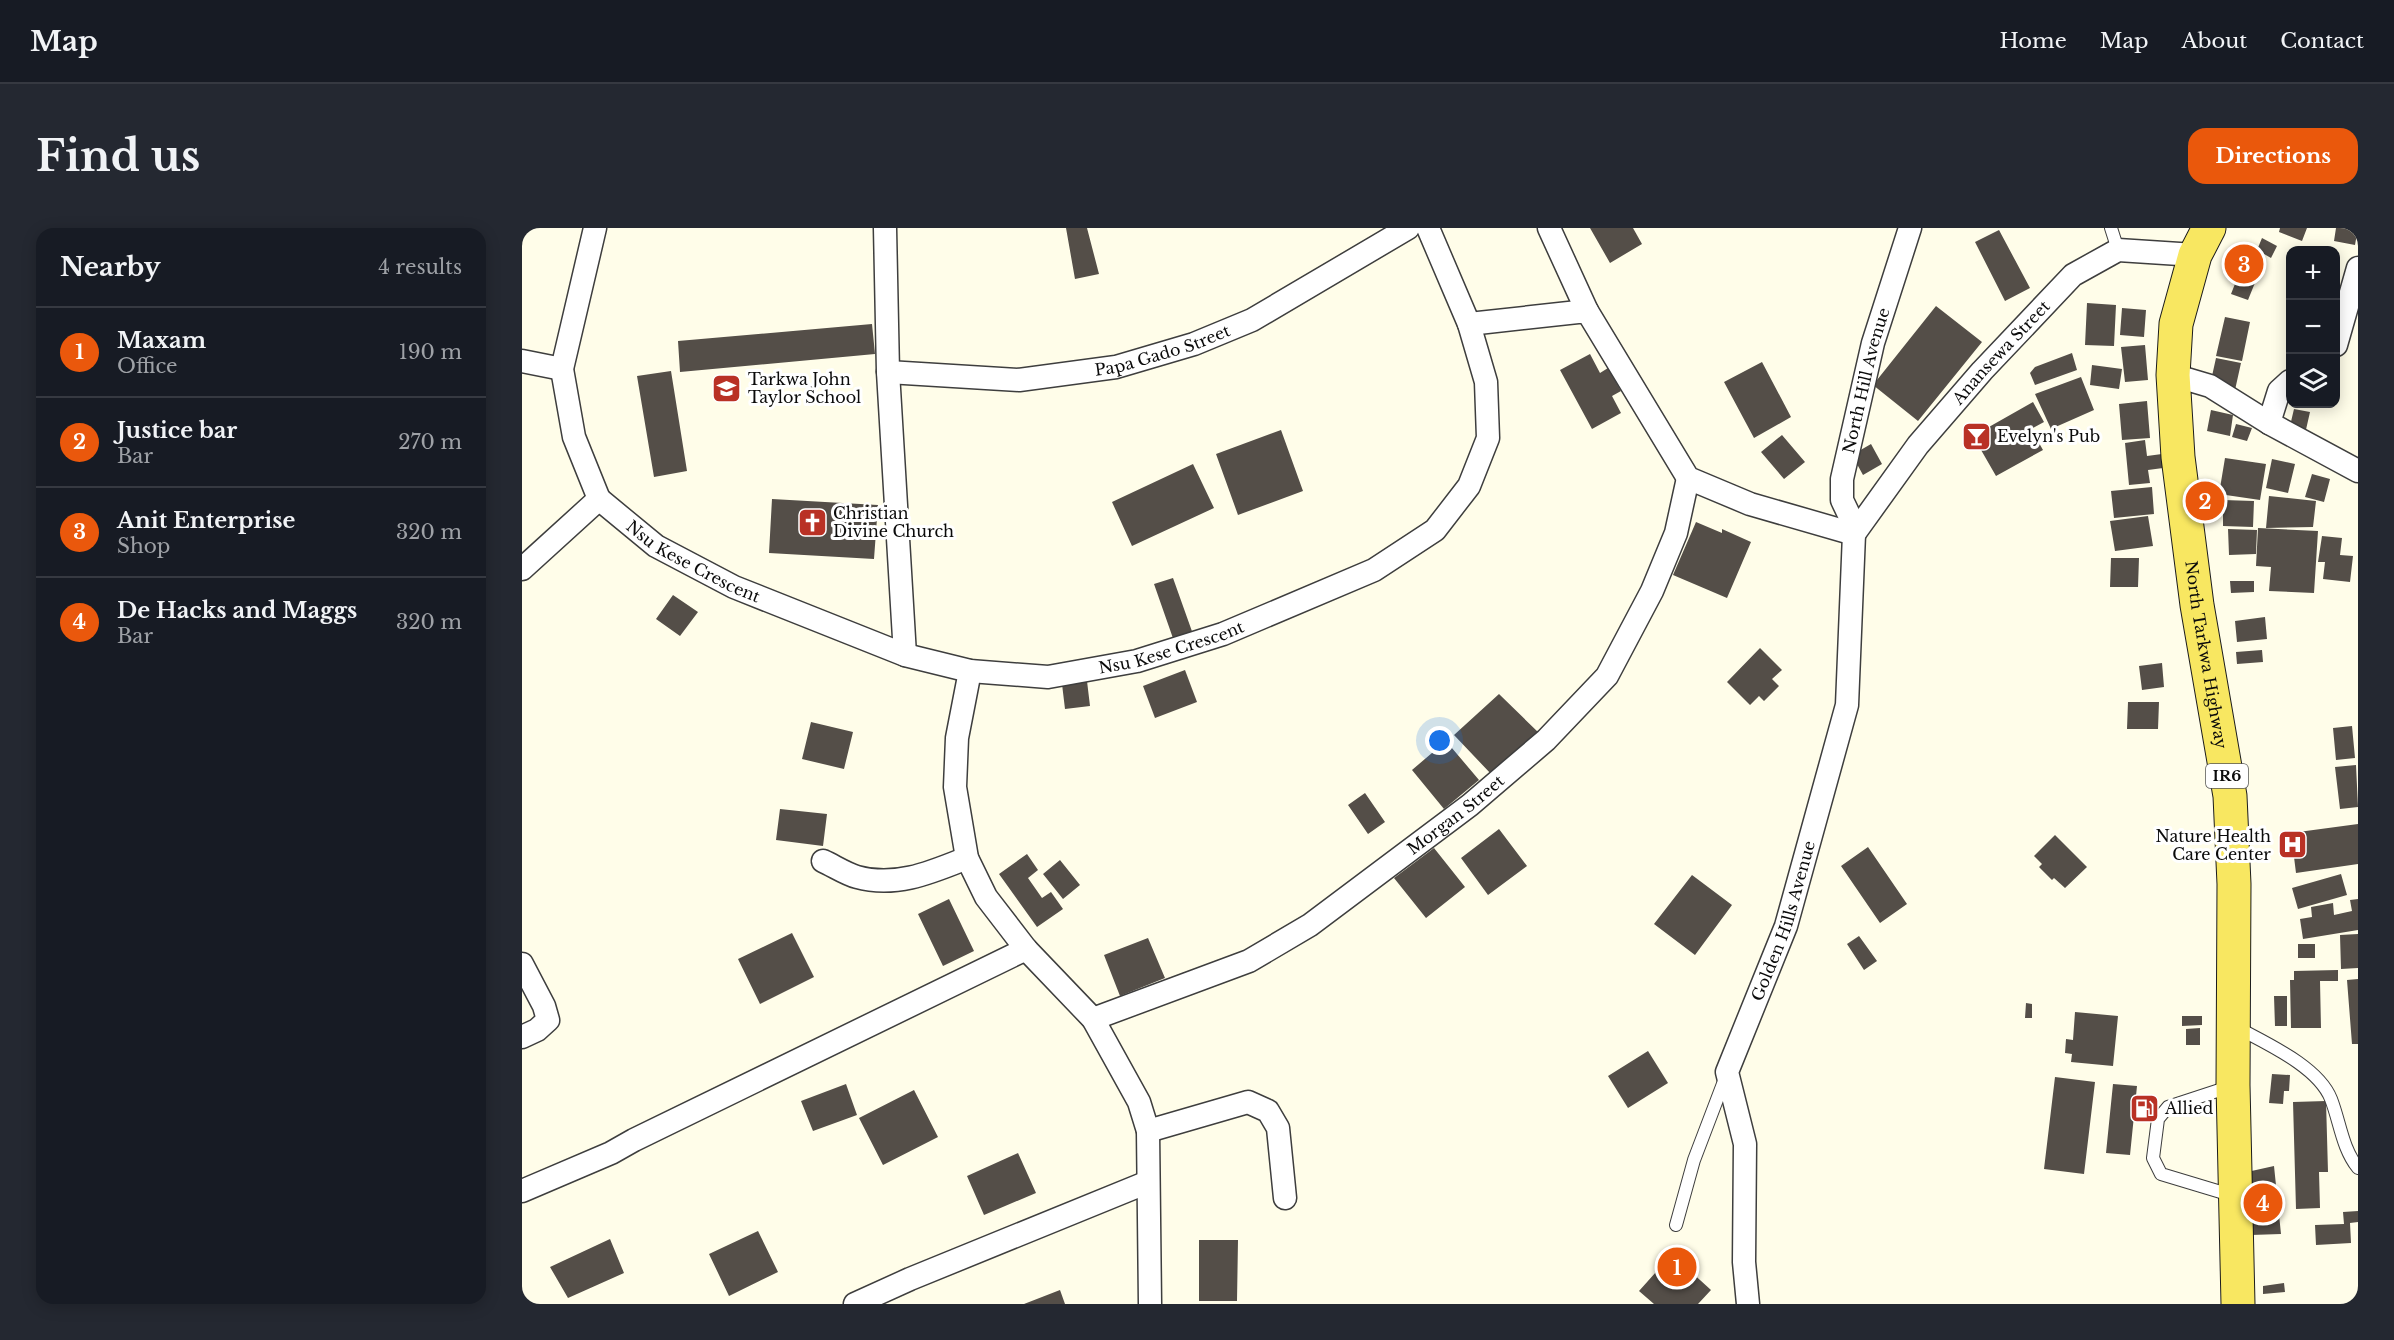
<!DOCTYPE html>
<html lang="en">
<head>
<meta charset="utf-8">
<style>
  body { margin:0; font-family:"Libre Baskerville",serif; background:#242831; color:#f1f3f6 }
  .controls { position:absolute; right:18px; top:18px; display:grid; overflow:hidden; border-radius:12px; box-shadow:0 3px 15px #0003 }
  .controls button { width:54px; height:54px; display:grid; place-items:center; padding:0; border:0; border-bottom:2px solid #363941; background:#171b24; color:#f1f3f6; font:30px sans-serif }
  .you { position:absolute; left:918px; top:513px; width:21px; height:21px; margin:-15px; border:4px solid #fff; border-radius:50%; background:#1a73e8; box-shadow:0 0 0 9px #1a73e833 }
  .badge { display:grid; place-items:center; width:39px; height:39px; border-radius:50%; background:#ea580c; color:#fff; font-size:20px; font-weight:700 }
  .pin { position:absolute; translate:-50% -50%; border:3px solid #fff; box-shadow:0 2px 6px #0006 }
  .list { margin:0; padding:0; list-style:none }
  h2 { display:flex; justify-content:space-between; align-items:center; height:78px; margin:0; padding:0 24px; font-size:26px }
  h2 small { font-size:20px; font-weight:400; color:#9ea1a6 }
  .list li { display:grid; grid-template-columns:39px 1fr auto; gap:18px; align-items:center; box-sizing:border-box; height:90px; padding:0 24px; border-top:2px solid #363941 }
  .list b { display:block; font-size:22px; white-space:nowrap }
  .list p { margin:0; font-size:20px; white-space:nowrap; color:#9ea1a6 }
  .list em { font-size:20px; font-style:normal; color:#9ea1a6 }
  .icon { flex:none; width:33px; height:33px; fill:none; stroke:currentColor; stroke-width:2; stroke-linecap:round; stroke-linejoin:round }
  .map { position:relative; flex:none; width:1836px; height:1076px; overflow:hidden; border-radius:18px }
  header { display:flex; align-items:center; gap:36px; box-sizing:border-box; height:84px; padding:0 30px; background:#171b24; border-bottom:2px solid #363941 }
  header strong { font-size:28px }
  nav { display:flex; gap:33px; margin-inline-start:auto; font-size:21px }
  .intro { display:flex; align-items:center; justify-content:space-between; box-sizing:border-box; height:144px; padding:0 36px }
  h1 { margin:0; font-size:42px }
  .button { padding:15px 27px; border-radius:18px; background:#ea580c; color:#fff; font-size:21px; font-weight:700 }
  main { display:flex; gap:36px; padding:0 36px }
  aside { flex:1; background:#171b24; border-radius:18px; box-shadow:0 3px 15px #0003 }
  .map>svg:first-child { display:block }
  .building { fill:#544e48 }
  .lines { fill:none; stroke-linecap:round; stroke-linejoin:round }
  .service-casing { stroke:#3e3e3e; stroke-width:14 }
  .minor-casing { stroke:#3e3e3e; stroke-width:25 }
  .primary-casing { stroke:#1c1c1c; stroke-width:35 }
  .service { stroke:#fff; stroke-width:12 }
  .minor { stroke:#fff; stroke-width:22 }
  .primary { stroke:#f8e761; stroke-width:33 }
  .labels { text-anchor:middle; stroke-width:6; stroke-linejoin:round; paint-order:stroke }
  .shield { fill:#fff; stroke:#545454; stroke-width:1.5 }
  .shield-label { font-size:15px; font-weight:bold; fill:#0b0b0b }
  .street-label { font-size:16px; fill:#0b0b0b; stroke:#fff }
  .poi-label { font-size:16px; fill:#0b0b0b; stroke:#fff; text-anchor:start }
</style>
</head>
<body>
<header>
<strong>Map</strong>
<nav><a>Home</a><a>Map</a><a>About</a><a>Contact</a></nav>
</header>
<div class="intro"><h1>Find us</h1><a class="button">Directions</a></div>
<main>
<aside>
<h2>Nearby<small>4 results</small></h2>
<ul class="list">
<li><span class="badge">1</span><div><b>Maxam</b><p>Office</p></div><em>190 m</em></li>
<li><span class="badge">2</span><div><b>Justice bar</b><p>Bar</p></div><em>270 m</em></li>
<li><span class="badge">3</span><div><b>Anit Enterprise</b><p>Shop</p></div><em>320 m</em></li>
<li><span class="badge">4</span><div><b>De Hacks and Maggs</b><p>Bar</p></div><em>320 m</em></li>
</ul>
</aside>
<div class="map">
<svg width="1836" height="1076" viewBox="0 0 1836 1076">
  <rect width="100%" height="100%" fill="#fffde9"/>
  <path class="building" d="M 544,0 L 565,0 L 577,46 L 553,51 Z
    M 1068,0 L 1111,0 L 1120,16 L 1088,35 Z
    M 1758,0 L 1785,0 L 1780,13 L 1757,4 Z
    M 1814,0 L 1836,0 L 1833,17 L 1812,13 Z
    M 1477,2 L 1508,60 L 1483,73 L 1453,14 Z
    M 1740,10 L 1755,18 L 1749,30 L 1735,22 Z
    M 1726,23 L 1743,30 L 1726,72 L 1709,66 Z
    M 1565,75 L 1594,77 L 1592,118 L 1563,117 Z
    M 1414,78 L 1460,114 L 1396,193 L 1351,157 Z
    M 1600,80 L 1624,82 L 1622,109 L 1598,107 Z
    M 1703,89 L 1728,94 L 1720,133 L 1694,128 Z
    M 350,96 L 353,126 L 158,144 L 156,113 Z
    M 1623,117 L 1626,152 L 1603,154 L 1599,119 Z
    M 1550,125 L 1555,142 L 1513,157 L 1508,145 L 1513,139 Z
    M 1068,126 L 1078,145 L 1086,140 L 1099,163 L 1090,168 L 1099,185 L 1070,201 L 1038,142 Z
    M 1694,130 L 1719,135 L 1713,162 L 1688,157 Z
    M 1240,134 L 1269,189 L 1232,210 L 1202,154 Z
    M 1570,137 L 1600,141 L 1597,161 L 1568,157 Z
    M 149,143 L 165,243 L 132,249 L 115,148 Z
    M 1559,149 L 1572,182 L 1529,201 L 1513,166 Z
    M 1625,173 L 1628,210 L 1600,212 L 1597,176 Z
    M 1511,174 L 1522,194 L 1509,201 L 1521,222 L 1474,248 L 1451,208 Z
    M 1772,181 L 1788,184 L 1783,206 L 1767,202 Z
    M 1689,182 L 1711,187 L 1708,208 L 1685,203 Z
    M 1714,196 L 1730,200 L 1725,213 L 1710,209 Z
    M 759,202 L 781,263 L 716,287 L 694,226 Z
    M 1260,207 L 1283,234 L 1262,251 L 1239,224 Z
    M 1623,212 L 1625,228 L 1640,226 L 1641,240 L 1626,242 L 1628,255 L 1607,257 L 1603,215 Z
    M 1349,216 L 1360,236 L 1341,247 L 1330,227 Z
    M 1703,230 L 1744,236 L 1738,272 L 1697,266 Z
    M 1750,231 L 1773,236 L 1766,265 L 1744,260 Z
    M 671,236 L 692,280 L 610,318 L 590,274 Z
    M 1790,246 L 1808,251 L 1802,274 L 1783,269 Z
    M 1630,259 L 1632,286 L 1592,290 L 1589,263 Z
    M 1747,268 L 1794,273 L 1791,299 L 1744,300 Z
    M 250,271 L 356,277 L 352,331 L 247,325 Z
    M 1701,272 L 1732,273 L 1731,299 L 1701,298 Z
    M 1626,288 L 1631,318 L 1593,323 L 1588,293 Z
    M 1174,294 L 1200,305 L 1200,301 L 1229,314 L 1205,370 L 1151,347 Z
    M 1736,300 L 1796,303 L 1792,365 L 1747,363 L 1749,339 L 1734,338 Z
    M 1706,301 L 1735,302 L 1734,326 L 1707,327 Z
    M 1800,308 L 1820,310 L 1818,327 L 1831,328 L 1828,354 L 1801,351 L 1803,334 L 1796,334 Z
    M 1589,330 L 1617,330 L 1616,359 L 1588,359 Z
    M 651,350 L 672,409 L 653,416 L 632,356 Z
    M 1708,353 L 1732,353 L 1732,364 L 1709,365 Z
    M 151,367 L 176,384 L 158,408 L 134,391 Z
    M 1743,389 L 1745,411 L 1715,414 L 1713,393 Z
    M 1238,420 L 1260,442 L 1250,451 L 1257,458 L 1242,473 L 1237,468 L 1228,477 L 1205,454 Z
    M 1740,422 L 1741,434 L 1715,436 L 1714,424 Z
    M 1640,435 L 1642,459 L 1620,462 L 1617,438 Z
    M 663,442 L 675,474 L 633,490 L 621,458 Z
    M 565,453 L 568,478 L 543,481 L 540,456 Z
    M 977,466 L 1017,505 L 970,547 L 932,507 Z
    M 1606,474 L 1637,474 L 1636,501 L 1605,501 Z
    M 289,494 L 331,504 L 322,541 L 280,531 Z
    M 1830,498 L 1833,530 L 1814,532 L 1811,500 Z
    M 924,513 L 957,552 L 922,581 L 890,542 Z
    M 1834,537 L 1836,579 L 1818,581 L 1813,539 Z
    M 843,565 L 863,594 L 846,606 L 826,577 Z
    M 258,581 L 305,586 L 301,618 L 254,612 Z
    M 1836,596 L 1836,636 L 1774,645 L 1769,605 Z
    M 977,601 L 1005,638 L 966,667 L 939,630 Z
    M 1533,607 L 1565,639 L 1543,660 L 1532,650 L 1530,652 L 1517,639 L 1520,636 L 1512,628 Z
    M 1346,619 L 1385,676 L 1358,695 L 1319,638 Z
    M 912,620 L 943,659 L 904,690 L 872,650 Z
    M 505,626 L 516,642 L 506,650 L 520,670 L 529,664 L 541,681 L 515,699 L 477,646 Z
    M 538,632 L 558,657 L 541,671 L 521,646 Z
    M 1819,646 L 1825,667 L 1776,681 L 1770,660 Z
    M 1170,647 L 1210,677 L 1173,727 L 1132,696 Z
    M 427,671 L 452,723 L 421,738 L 396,686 Z
    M 1836,671 L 1836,702 L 1781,711 L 1778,691 L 1790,689 L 1789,679 L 1811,675 L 1812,687 L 1830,683 L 1828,672 Z
    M 270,705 L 292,749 L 238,776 L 216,731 Z
    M 1836,706 L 1836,740 L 1819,741 L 1818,707 Z
    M 1337,708 L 1355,733 L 1342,742 L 1325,716 Z
    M 626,710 L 643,750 L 598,768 L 582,727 Z
    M 1776,716 L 1793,716 L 1793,730 L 1776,730 Z
    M 1816,742 L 1816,753 L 1798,753 L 1799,800 L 1769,800 L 1768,752 L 1772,752 L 1772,743 Z
    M 1836,751 L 1836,816 L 1830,816 L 1825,752 Z
    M 1752,768 L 1765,768 L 1765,798 L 1753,798 Z
    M 1504,775 L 1510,776 L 1510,790 L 1503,790 Z
    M 1553,784 L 1596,788 L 1591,838 L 1549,834 L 1550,826 L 1543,825 L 1544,811 L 1551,812 Z
    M 1660,788 L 1680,788 L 1680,797 L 1660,798 Z
    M 1678,800 L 1678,817 L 1664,817 L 1664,801 Z
    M 1126,823 L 1146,855 L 1106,880 L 1086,848 Z
    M 1750,846 L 1768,847 L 1767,863 L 1762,863 L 1761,876 L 1747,875 Z
    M 1533,849 L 1573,854 L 1562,946 L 1522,941 Z
    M 324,856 L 335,887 L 291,903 L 279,873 Z
    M 1591,856 L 1615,858 L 1608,927 L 1584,925 Z
    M 392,862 L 416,909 L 361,937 L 337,890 Z
    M 1804,873 L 1806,944 L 1797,944 L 1798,980 L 1774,981 L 1771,874 Z
    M 496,925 L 514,965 L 462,987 L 445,948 Z
    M 1752,938 L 1759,1006 L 1729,1007 L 1725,944 Z
    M 1836,983 L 1836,994 L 1828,995 L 1829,1015 L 1794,1017 L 1793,997 L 1822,996 L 1821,984 Z
    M 236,1003 L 256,1044 L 207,1068 L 187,1026 Z
    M 88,1011 L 102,1045 L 46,1070 L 28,1039 Z
    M 677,1012 L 716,1012 L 715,1073 L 677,1073 Z
    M 1167,1042 L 1189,1062 L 1176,1076 L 1132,1076 L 1117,1063 L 1134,1044 L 1152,1059 Z
    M 1762,1055 L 1763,1064 L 1741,1066 L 1741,1058 Z
    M 538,1062 L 543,1076 L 502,1076 Z"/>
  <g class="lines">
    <defs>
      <path id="service" d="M 1589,0 L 1596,22
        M 1714,799 C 1743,815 1796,838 1809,871 C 1818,894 1820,920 1836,940
        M 1710,858 L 1646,879 L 1636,891 L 1631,930 L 1639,946 L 1712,968
        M 1154,997 L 1172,932 L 1204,848"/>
      <g id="minor">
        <path d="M 363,0 L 366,144 L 383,427"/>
        <path d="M 1027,0 L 1065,83"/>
        <path d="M 947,96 L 1065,83 L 1166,250 L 1228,276 L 1332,306"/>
        <path d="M 1814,117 L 1836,40"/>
        <path d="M 0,133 L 40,141"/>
        <path id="s1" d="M 366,144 L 497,152 L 594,139 L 672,116 L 730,92 L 886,0"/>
        <path d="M 1651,147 L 1688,158 L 1747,195 L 1836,243"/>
        <path d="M 1747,195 L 1757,163 L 1768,153"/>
        <path id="s2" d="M 77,271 L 134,318 L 212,359 L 383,427 L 448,443 L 526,449 L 615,433 L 701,406 L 852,342 L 913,302 L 947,258 L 966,210 L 964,154 L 947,96 L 906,0"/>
        <path id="s3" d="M 1332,306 L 1396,217 L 1460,143 L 1551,47 L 1596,22 L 1673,27"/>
        <path d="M 0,341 L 77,271 L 52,209 L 40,141 L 73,0"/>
        <path d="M 448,443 L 435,510 L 433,559 L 445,630 L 464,669 L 504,721 L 571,791 L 617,874 L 626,903 L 628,1076"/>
        <path d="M 301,633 C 312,638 324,646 335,649 C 374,660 410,644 445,630"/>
        <path d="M 0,736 L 22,778 L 26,792 L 15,802 L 0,809"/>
        <path id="s4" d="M 571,791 L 727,733 L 788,697 L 948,577 L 1024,512 L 1085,448 L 1130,363 L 1154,305 L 1166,250"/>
        <path d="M 626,903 L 726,874 L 746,883 L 756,900 L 763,970"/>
        <path d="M 0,963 L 89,925 L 112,912 L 504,721"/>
        <path d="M 333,1076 L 388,1051 L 626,954"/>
        <path id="s5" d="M 1226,1076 L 1222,1034 L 1223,916 L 1205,844 L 1264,698 L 1325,477 L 1332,306 L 1330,293 L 1320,272 L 1320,251 L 1351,115 L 1388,0"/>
      </g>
      <g id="primary">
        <path id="s6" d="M 1687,0 L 1673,27 L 1654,96 L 1651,147 L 1656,229 L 1675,377 L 1708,568 L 1712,656 L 1711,857 L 1716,1076"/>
      </g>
    </defs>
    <use href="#service" class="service-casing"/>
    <use href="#minor" class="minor-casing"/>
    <use href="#primary" class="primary-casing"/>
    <use href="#service" class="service"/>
    <use href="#minor" class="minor"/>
    <use href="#primary" class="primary"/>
  </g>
  <defs>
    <symbol id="school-square" viewBox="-11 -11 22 22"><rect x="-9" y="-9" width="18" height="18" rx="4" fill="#b93125" stroke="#fff"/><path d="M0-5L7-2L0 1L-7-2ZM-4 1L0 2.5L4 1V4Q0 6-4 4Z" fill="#fff"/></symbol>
    <symbol id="bar-square" viewBox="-11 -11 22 22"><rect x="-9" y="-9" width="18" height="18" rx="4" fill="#b93125" stroke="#fff"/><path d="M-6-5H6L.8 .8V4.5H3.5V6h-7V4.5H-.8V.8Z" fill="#fff"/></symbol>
    <symbol id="church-square" viewBox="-11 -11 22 22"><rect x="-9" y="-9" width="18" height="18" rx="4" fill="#b93125" stroke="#fff"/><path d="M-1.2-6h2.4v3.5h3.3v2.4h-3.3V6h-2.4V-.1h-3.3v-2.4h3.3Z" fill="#fff"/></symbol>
    <symbol id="hospital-square" viewBox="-11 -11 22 22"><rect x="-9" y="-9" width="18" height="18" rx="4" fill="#b93125" stroke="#fff"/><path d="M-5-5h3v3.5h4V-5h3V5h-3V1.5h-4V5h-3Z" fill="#fff"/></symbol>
    <symbol id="fuel-square" viewBox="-11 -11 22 22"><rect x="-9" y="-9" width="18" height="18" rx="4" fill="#b93125" stroke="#fff"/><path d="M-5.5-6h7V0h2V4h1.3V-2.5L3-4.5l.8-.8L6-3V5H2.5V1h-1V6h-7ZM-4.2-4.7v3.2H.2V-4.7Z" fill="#fff"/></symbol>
  </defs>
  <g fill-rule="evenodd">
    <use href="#school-square" x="188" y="144" width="33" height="33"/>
    <use href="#bar-square" x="1438" y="192" width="33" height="33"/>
    <use href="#church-square" x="274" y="278" width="33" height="33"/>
    <use href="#hospital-square" x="1754" y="600" width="33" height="33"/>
    <use href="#fuel-square" x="1606" y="864" width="33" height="33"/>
  </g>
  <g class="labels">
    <rect class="shield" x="1684" y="536" width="42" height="24" rx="4.5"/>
    <g class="shield-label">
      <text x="1705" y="553">IR6</text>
    </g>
    <g class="street-label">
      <text dy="6" stroke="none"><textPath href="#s1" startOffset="278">Papa Gado Street</textPath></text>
      <text dy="6" stroke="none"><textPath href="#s3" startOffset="234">Anansewa Street</textPath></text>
      <text dy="6" stroke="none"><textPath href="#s5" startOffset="951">North Hill Avenue</textPath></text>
      <text dy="6" stroke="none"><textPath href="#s2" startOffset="114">Nsu Kese Crescent</textPath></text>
      <text dy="6" stroke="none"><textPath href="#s2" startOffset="618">Nsu Kese Crescent</textPath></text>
      <text dy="6" stroke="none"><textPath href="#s6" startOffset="435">North Tarkwa Highway</textPath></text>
      <text dy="6" stroke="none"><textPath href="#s4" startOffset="420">Morgan Street</textPath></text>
      <text dy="6" stroke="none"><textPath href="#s5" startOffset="396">Golden Hills Avenue</textPath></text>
    </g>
    <g class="poi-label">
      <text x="226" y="157">Tarkwa John<tspan x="226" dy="18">Taylor School</tspan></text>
      <text x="1475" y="214">Evelyn's Pub</text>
      <text x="311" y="291">Christian<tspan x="311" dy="18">Divine Church</tspan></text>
      <text x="1749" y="614" text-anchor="end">Nature Health<tspan x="1749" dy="18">Care Center</tspan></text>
      <text x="1643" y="886">Allied</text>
    </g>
  </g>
</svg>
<div class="controls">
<button>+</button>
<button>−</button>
<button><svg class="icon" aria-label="layers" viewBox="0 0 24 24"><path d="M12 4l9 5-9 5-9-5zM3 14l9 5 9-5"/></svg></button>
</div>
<div class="you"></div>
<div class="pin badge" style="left:1155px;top:1039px">1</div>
<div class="pin badge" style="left:1683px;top:273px">2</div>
<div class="pin badge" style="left:1722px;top:36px">3</div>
<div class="pin badge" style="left:1741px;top:975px">4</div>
</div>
</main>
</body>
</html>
